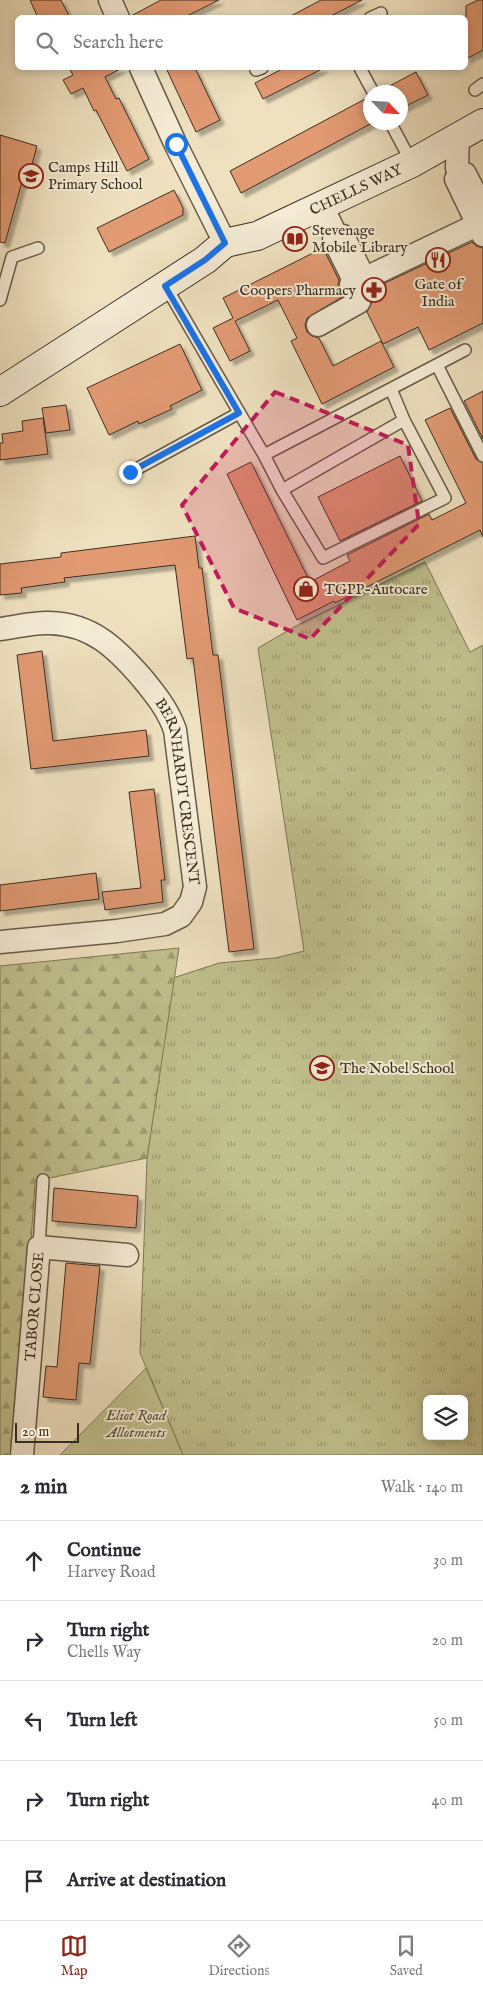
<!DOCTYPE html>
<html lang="en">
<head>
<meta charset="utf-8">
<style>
  body { margin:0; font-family:"IM FELL English",serif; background:#f7f7f7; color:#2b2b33 }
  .controls { position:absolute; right:15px; bottom:15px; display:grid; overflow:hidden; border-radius:8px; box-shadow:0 2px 8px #0003 }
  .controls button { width:45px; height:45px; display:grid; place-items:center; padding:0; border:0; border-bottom:1px solid #e1e1e2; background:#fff; color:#2b2b33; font:25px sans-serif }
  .compass { position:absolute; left:363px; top:85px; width:45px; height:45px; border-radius:50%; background:#fff; box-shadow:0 2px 8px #0003; rotate:115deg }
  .scale { position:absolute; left:15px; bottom:12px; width:64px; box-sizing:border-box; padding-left:5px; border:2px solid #3a2e21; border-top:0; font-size:14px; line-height:18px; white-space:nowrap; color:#3a2e21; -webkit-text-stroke:4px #f5ecd6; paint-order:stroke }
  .stop { position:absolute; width:15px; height:15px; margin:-11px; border:4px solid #1a73e8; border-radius:50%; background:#fff }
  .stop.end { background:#1a73e8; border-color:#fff; box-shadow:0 1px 5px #0008 }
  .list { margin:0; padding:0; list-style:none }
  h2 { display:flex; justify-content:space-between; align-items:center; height:65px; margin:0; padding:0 20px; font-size:21px }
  h2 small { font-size:16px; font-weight:400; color:#7c7c81 }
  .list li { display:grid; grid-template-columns:32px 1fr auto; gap:15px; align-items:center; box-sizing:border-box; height:80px; padding:0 20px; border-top:1px solid #e1e1e2 }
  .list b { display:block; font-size:19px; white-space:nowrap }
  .list p { margin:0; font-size:16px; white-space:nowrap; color:#7c7c81 }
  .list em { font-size:16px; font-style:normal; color:#7c7c81 }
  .icon { flex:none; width:28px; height:28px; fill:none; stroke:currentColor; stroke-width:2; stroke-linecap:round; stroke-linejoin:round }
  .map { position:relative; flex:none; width:483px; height:1455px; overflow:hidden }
  .search { position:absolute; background:#fff; box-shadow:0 2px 8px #0003; left:15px; right:15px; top:15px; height:55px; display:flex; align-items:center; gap:12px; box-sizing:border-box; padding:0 18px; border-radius:8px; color:#7c7c81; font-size:19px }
  .sheet { height:465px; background:#fff }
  nav { display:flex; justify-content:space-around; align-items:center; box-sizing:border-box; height:70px; border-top:1px solid #e1e1e2; background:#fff; font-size:14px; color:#7c7c81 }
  nav a { display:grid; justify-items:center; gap:2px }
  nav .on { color:#8f2418 }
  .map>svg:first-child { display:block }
  .grass { fill:url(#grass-tufts); stroke:#7d7858; fill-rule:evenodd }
  .forest { fill:url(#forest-firs); stroke:#7d7858 }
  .garden { fill:#c0c18e; stroke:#7d7858 }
  .building { fill:#e29a73; stroke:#3a2e21; filter:url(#shadow) }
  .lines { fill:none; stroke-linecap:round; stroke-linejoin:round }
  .lane-casing { stroke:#675b49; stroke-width:14 }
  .street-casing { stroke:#675b49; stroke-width:25 }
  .secondary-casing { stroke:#3a2e21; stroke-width:30 }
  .lane { stroke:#f5ecd6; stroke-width:11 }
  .street { stroke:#f5ecd6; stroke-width:22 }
  .secondary { stroke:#f5ecd6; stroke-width:28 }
  .route { stroke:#1a73e8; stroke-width:6 }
  .marked { fill:#c2185b; fill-opacity:0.2; stroke:#c2185b; stroke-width:4; stroke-dasharray:10 6; stroke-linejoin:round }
  .labels { text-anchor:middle; stroke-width:4; stroke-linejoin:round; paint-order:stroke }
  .poi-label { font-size:15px; fill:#3a2e21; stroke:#f5ecd6; text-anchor:start }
  .street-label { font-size:15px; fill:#3a2e21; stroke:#f5ecd6 }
  .park-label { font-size:15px; font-style:italic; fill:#554b37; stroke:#f5ecd6 }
</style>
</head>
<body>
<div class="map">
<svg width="483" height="1455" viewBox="0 0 483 1455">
  <defs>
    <pattern id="grass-tufts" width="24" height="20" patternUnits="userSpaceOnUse" patternTransform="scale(1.25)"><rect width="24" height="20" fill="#c0c18e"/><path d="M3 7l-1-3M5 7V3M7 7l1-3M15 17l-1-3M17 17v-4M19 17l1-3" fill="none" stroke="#9d9d74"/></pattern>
    <pattern id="forest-firs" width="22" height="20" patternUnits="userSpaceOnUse" patternTransform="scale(1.25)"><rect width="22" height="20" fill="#c0c18e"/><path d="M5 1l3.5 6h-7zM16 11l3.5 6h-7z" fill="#9d9d74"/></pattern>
    <filter id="shadow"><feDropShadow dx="4.5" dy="4.5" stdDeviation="1" flood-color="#0004"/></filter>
  </defs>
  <rect width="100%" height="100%" fill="#efe1c0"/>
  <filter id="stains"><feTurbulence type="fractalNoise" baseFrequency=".004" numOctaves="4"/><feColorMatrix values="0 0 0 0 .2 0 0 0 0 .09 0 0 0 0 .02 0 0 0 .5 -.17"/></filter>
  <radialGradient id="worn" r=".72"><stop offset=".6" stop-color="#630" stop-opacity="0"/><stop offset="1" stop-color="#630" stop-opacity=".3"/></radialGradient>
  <path class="grass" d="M 425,562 L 470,652 L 483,645 L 483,1455 L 183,1455 L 140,1353 L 147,1158 L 173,978 L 219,963 L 275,958 L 304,951 L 258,648 L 296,626 ZM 427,1399 L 464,1399 L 464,1436 L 427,1436 Z"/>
  <path class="forest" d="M 179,948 L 147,1158 L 35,1181 L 17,1455 L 0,1455 L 0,966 Z"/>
  <path class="garden" d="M 146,1368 L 183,1455 L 60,1455 Z"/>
  <path class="building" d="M 30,0 L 61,0 L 70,18 L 38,18 Z
    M 161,0 L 219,0 L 183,18 L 131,18 L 131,16 Z
    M 321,0 L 362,0 L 327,18 L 287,18 Z
    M 478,0 L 483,0 L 483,50 L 466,59 L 466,6 Z
    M 69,68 L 122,68 L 105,77 L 116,99 L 119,98 L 149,159 L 127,171 L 96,110 L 94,111 L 83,88 L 71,94 L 63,80 L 73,75 Z
    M 166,68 L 195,68 L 220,120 L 196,132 Z
    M 284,68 L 324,68 L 263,99 L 255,83 Z
    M 416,72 L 428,95 L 400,109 L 400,92 L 380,92 L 380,91 Z
    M 367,98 L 370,99 L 370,122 L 374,122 L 241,193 L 230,171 Z
    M 0,135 L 37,146 L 30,172 L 25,171 L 5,243 L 0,242 Z
    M 174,190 L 183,208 L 183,215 L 109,252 L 97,228 Z
    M 472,242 L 476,246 L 483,248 L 483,323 L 429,350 L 418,327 L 383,344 L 367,312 L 372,302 L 368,291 Z
    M 323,248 L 339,280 L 338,284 L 342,297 L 307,318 L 305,325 L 307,332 L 312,336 L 319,338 L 333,366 L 381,341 L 394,367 L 322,404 L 291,341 L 297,338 L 278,300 L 235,321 L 250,351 L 230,361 L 213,328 L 233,318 L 223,298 Z
    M 180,344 L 202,390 L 170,406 L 172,409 L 139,424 L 138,421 L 109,435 L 87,388 Z
    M 483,391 L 483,439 L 464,401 Z
    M 66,405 L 70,430 L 46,433 L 42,408 Z
    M 450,408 L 476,459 L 483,463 L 483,537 L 480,530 L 335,603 L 334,601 L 297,620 L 227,474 L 251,462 L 310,582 L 350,561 L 347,555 L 429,514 L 432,520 L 466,503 L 425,420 Z
    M 43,418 L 48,454 L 0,460 L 0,443 L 3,443 L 2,434 L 23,431 L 22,421 Z
    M 400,456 L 422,501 L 340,541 L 318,497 Z
    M 195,536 L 199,568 L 202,568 L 213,655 L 218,655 L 254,949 L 229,952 L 193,658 L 187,659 L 175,565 L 64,578 L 65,582 L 21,588 L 22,593 L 0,595 L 0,564 L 61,557 L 61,553 Z
    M 42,651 L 53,741 L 146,730 L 149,756 L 31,769 L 17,655 Z
    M 154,789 L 165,880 L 161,880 L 163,902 L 105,910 L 102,892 L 141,888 L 129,792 Z
    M 96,873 L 99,899 L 0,911 L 0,885 Z
    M 54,1188 L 138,1196 L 136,1228 L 52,1221 Z
    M 66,1263 L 100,1266 L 90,1364 L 79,1363 L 76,1400 L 43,1397 L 46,1366 L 57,1367 Z"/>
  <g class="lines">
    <defs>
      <path id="lane" d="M 370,18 L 381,13
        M 360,68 L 373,92
        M 256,70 L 262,68
        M 475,90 L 483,84
        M 390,122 L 412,163
        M 165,285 L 264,455 L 465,350
        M 0,300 L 12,257 L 38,248
        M 437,365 L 483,456
        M 391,389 L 404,420
        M 404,420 L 445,498 L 323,558 L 282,490 Z
        M 264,455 L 282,490
        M 131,472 L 239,413
        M 39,1247 L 43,1180"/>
      <g id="street">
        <path d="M 110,0 L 118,18"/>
        <path d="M 141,68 L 175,143 L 225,243"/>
        <path d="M 457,168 L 458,136"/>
        <path d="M 321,204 L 335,233"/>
        <path d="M 483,209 L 465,174 L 456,179 L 483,235"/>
        <path d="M 355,282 L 334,240 L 343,236 L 364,278"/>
        <path d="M 318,325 L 359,302 L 351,285 L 483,222"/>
        <path id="s1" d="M 0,629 C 16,627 34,622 50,623 C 92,624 117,649 142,678 C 156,695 168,710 175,730 L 195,887 L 191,902 L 181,916 L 165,924 L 117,931 L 0,942"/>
        <path id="s2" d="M 22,1455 L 39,1247 L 127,1255"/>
      </g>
      <g id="secondary">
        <path id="s3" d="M 0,392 L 205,260 L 225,243 L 257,236 L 412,163 L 483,123"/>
      </g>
    </defs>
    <use href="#lane" class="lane-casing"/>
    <use href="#street" class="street-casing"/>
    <use href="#secondary" class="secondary-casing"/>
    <use href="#lane" class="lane"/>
    <use href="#street" class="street"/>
    <use href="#secondary" class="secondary"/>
  </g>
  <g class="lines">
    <path class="route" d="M 130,472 L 239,413 L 165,286 L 205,260 L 225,243 L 176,144"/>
  </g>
  <path class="marked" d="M 275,392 L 408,445 L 419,524 L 310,639 L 234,608 L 182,505 Z"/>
  <defs>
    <symbol id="school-ring" viewBox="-11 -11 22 22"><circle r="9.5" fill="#f5ecd6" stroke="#8f2418" stroke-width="1.5"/><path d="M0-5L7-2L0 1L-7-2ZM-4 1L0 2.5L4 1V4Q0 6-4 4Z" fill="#8f2418"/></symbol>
    <symbol id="library-ring" viewBox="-11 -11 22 22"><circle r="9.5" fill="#f5ecd6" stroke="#8f2418" stroke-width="1.5"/><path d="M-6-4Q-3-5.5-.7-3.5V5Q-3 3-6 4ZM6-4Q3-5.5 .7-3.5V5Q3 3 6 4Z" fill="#8f2418"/></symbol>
    <symbol id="restaurant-ring" viewBox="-11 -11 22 22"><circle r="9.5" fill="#f5ecd6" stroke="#8f2418" stroke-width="1.5"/><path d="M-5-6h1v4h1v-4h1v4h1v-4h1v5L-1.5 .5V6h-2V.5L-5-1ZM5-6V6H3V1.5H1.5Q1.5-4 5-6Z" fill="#8f2418"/></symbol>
    <symbol id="pharmacy-ring" viewBox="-11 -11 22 22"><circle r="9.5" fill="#f5ecd6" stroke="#8f2418" stroke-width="1.5"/><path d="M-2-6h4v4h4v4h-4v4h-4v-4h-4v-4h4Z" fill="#8f2418"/></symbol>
    <symbol id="shop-ring" viewBox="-11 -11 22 22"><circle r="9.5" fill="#f5ecd6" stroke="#8f2418" stroke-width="1.5"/><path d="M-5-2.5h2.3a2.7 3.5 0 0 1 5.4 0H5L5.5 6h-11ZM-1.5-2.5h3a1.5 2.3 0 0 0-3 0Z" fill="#8f2418"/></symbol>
  </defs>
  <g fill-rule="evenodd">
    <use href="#school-ring" x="17" y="162" width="28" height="28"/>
    <use href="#library-ring" x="281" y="225" width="28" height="28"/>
    <use href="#restaurant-ring" x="424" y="246" width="28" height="28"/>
    <use href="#pharmacy-ring" x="360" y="276" width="28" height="28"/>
    <use href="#shop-ring" x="292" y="575" width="28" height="28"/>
    <use href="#school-ring" x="308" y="1054" width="28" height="28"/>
  </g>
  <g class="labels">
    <g class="poi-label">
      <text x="48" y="172">Camps Hill<tspan x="48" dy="17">Primary School</tspan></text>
      <text x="312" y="235">Stevenage<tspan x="312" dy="17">Mobile Library</tspan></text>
      <text x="438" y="289" text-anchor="middle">Gate of<tspan x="438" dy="17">India</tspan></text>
      <text x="356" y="295" text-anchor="end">Coopers Pharmacy</text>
      <text x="324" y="594">TGPP-Autocare</text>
      <text x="340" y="1073">The Nobel School</text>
    </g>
    <g class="street-label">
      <text dy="5" stroke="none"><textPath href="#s3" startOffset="412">CHELLS WAY</textPath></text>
      <text dy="5" stroke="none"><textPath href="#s1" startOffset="284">BERNHARDT CRESCENT</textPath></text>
      <text dy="5" stroke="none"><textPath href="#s2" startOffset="149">TABOR CLOSE</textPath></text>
    </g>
    <g class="park-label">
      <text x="136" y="1420">Eliot Road<tspan x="136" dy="17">Allotments</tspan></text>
    </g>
  </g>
  <rect width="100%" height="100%" filter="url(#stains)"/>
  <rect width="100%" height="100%" fill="url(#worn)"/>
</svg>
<div class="controls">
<button><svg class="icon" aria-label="layers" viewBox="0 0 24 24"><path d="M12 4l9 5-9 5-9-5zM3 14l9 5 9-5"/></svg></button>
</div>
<svg class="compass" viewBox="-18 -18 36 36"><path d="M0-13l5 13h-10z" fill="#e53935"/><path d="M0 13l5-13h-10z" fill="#7c7c81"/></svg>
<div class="scale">20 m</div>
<div class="stop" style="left:176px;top:144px"></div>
<div class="stop end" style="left:130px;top:472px"></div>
<div class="search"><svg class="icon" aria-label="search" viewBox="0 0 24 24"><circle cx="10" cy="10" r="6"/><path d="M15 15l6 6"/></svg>Search here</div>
</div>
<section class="sheet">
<h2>2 min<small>Walk · 140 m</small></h2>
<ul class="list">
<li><svg class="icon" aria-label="ahead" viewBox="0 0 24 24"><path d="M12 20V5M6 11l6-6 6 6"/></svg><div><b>Continue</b><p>Harvey Road</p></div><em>30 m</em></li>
<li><svg class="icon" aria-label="right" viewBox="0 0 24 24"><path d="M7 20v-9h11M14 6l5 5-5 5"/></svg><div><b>Turn right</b><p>Chells Way</p></div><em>20 m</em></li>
<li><svg class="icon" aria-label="left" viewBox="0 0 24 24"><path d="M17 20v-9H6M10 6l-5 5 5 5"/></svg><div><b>Turn left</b></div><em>50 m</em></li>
<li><svg class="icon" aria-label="right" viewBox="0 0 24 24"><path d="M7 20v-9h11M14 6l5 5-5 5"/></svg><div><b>Turn right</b></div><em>40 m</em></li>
<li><svg class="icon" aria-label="arrive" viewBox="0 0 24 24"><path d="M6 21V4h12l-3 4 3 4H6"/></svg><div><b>Arrive at destination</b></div></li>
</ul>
</section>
<nav>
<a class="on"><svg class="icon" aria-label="map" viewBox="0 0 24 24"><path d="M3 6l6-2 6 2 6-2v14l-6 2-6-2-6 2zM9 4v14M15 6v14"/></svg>Map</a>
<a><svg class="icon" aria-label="directions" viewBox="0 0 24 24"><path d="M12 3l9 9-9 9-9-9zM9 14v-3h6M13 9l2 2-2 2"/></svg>Directions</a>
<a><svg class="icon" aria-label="saved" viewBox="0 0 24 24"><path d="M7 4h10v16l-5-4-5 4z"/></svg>Saved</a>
</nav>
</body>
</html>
